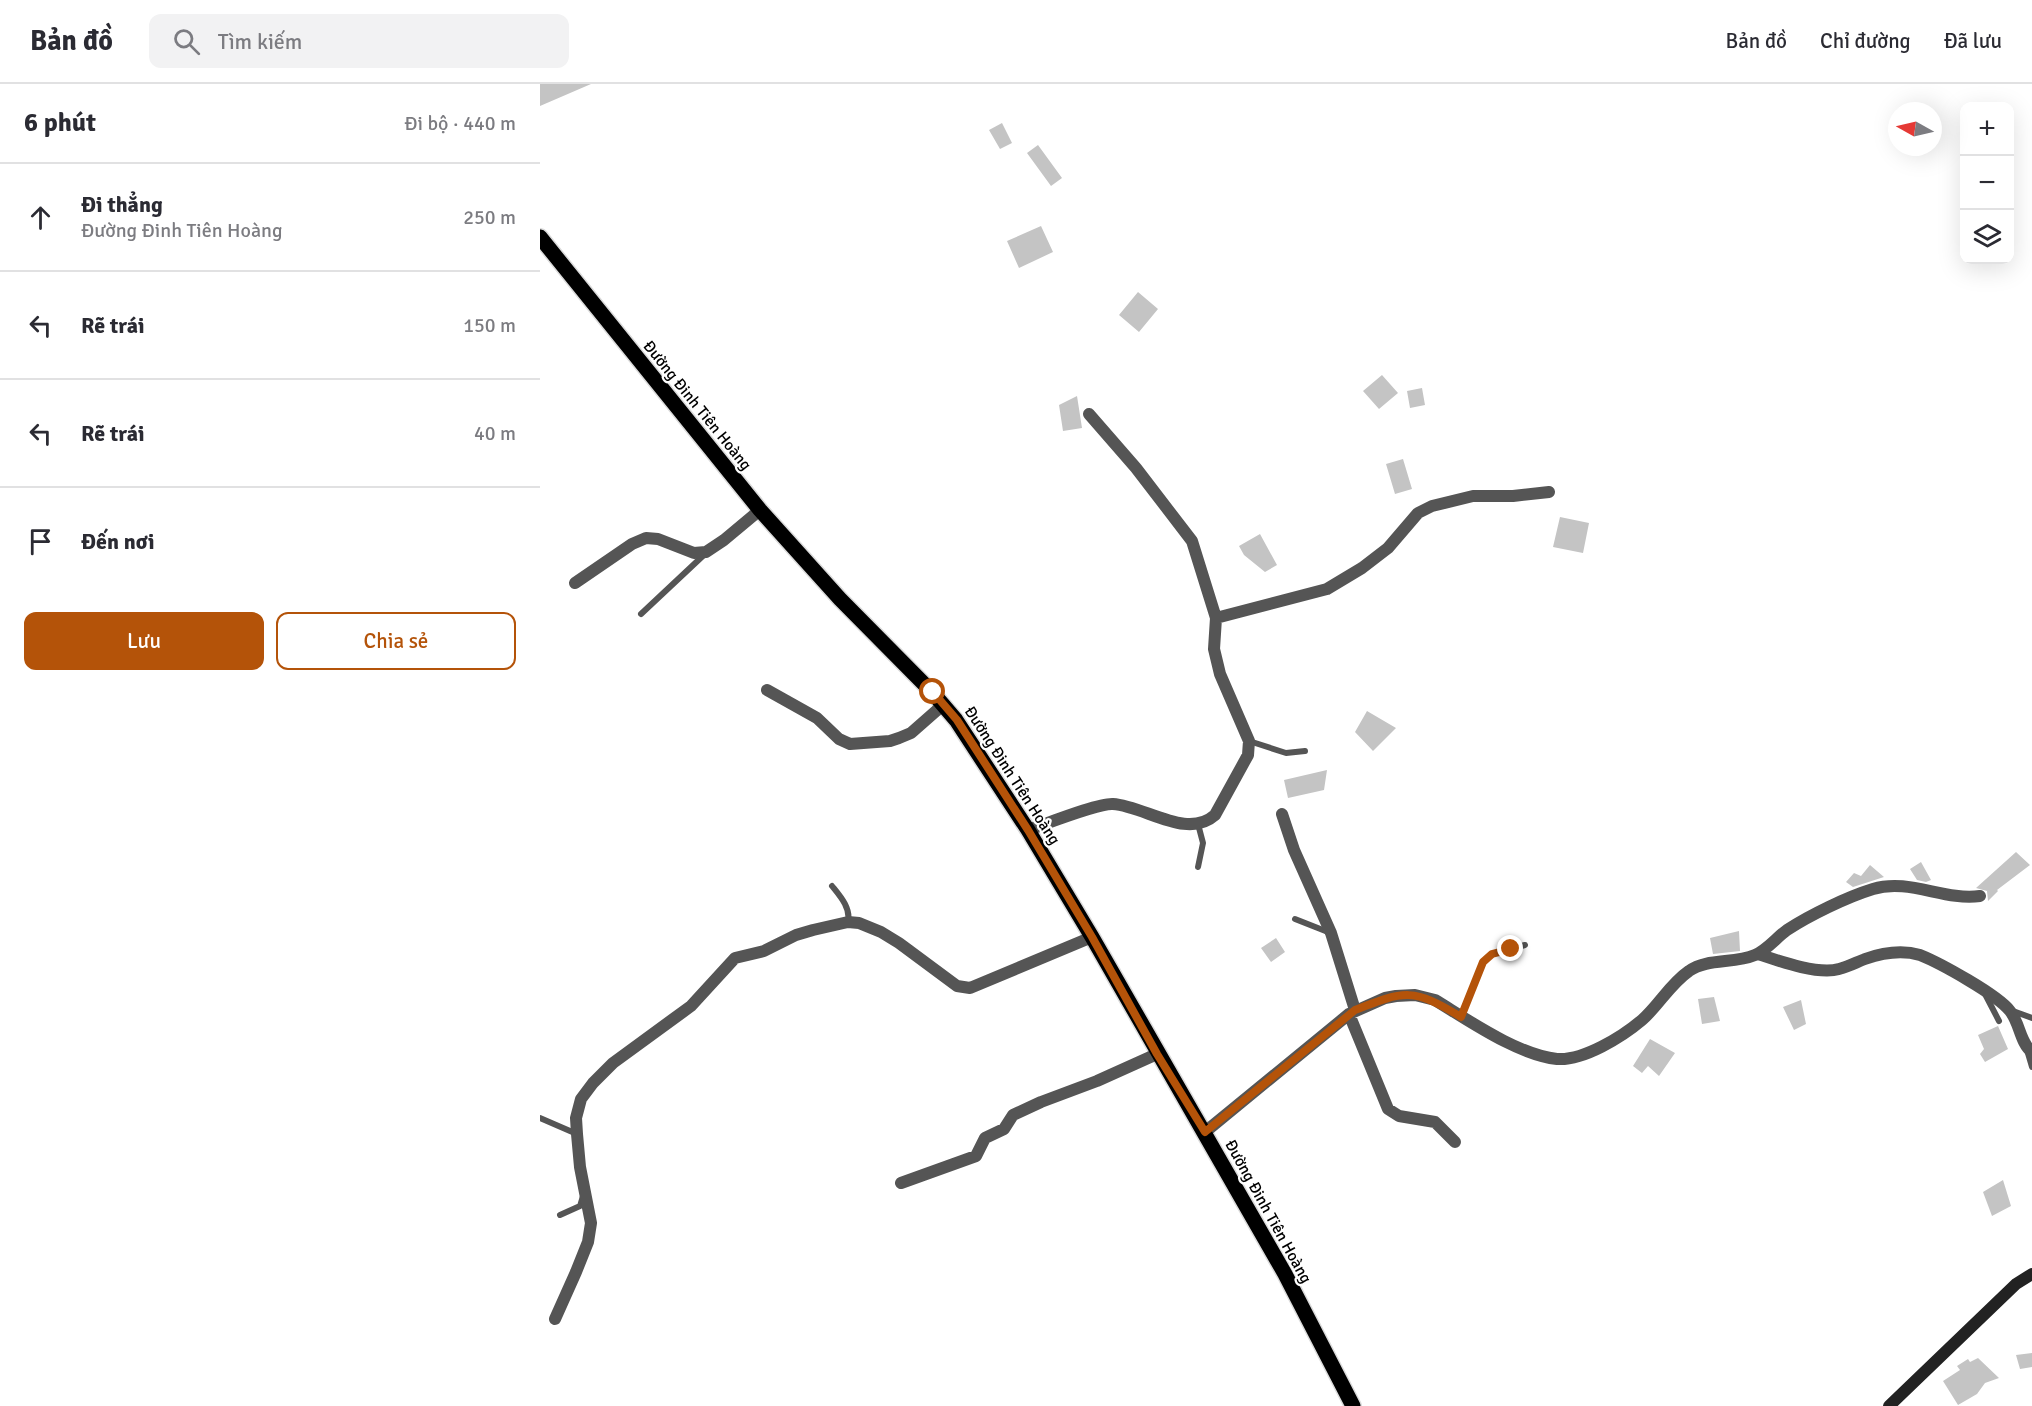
<!DOCTYPE html>
<html lang="vi">
<head>
<meta charset="utf-8">
<style>
  body { margin:0; font-family:Signika,sans-serif; background:#f2f2f3; color:#2b2b33 }
  .controls { position:absolute; right:18px; top:18px; display:grid; overflow:hidden; border-radius:12px; box-shadow:0 6px 24px #0002 }
  .controls button { width:54px; height:54px; display:grid; place-items:center; padding:0; border:0; border-bottom:2px solid #e1e1e2; background:#fff; color:#2b2b33; font:30px sans-serif }
  .compass { position:absolute; left:1348px; top:18px; width:54px; height:54px; border-radius:50%; background:#fff; box-shadow:0 6px 24px #0002; rotate:278deg }
  .stop { position:absolute; width:18px; height:18px; margin:-14px; border:4px solid #b45309; border-radius:50%; background:#fff }
  .stop.end { background:#b45309; border-color:#fff; box-shadow:0 2px 6px #0008 }
  .list { margin:0; padding:0; list-style:none }
  h2 { display:flex; justify-content:space-between; align-items:center; height:78px; margin:0; padding:0 24px; font-size:26px }
  h2 small { font-size:20px; font-weight:400; color:#7c7c81 }
  .list li { display:grid; grid-template-columns:39px 1fr auto; gap:18px; align-items:center; box-sizing:border-box; height:108px; padding:0 24px; border-top:2px solid #e1e1e2 }
  .list b { display:block; font-size:22px; white-space:nowrap }
  .list p { margin:0; font-size:20px; white-space:nowrap; color:#7c7c81 }
  .list em { font-size:20px; font-style:normal; color:#7c7c81 }
  .actions { display:flex; gap:12px; padding:18px 24px }
  .actions a { flex:1; padding:14px 0; border:2px solid #b45309; border-radius:12px; text-align:center; font-size:21px; color:#b45309 }
  .actions .main { background:#b45309; color:#fff }
  .icon { flex:none; width:33px; height:33px; fill:none; stroke:currentColor; stroke-width:2; stroke-linecap:round; stroke-linejoin:round }
  .map { position:relative; flex:none; width:1492px; height:1322px; overflow:hidden }
  header { display:flex; align-items:center; gap:36px; box-sizing:border-box; height:84px; padding:0 30px; background:#fff; border-bottom:2px solid #e1e1e2 }
  header strong { font-size:28px }
  nav { display:flex; gap:33px; margin-inline-start:auto; font-size:21px }
  .search { width:420px; height:54px; background:#f2f2f3; display:flex; align-items:center; gap:15px; box-sizing:border-box; padding:0 21px; border-radius:12px; color:#7c7c81; font-size:22px }
  main { display:flex }
  aside { flex:1; background:#fff }
  .map>svg:first-child { display:block }
  .building { fill:#c4c4c4 }
  .lines { fill:none; stroke-linecap:round; stroke-linejoin:round }
  .primary-casing { stroke:#dbdbdb; stroke-width:18 }
  .lane { stroke:#555; stroke-width:6 }
  .street { stroke:#555; stroke-width:12 }
  .secondary { stroke:#222; stroke-width:12 }
  .primary { stroke:#000; stroke-width:15 }
  .route { stroke:#b45309; stroke-width:8 }
  .labels { text-anchor:middle; stroke-width:4.5; stroke-linejoin:round; paint-order:stroke }
  .street-label { font-size:16px; fill:#000; stroke:#fff }
</style>
</head>
<body>
<header>
<strong>Bản đồ</strong>
<div class="search"><svg class="icon" aria-label="search" viewBox="0 0 24 24"><circle cx="10" cy="10" r="6"/><path d="M15 15l6 6"/></svg>Tìm kiếm</div>
<nav><a>Bản đồ</a><a>Chỉ đường</a><a>Đã lưu</a></nav>
</header>
<main>
<aside>
<h2>6 phút<small>Đi bộ · 440 m</small></h2>
<ul class="list">
<li><svg class="icon" aria-label="ahead" viewBox="0 0 24 24"><path d="M12 20V5M6 11l6-6 6 6"/></svg><div><b>Đi thẳng</b><p>Đường Đinh Tiên Hoàng</p></div><em>250 m</em></li>
<li><svg class="icon" aria-label="left" viewBox="0 0 24 24"><path d="M17 20v-9H6M10 6l-5 5 5 5"/></svg><div><b>Rẽ trái</b></div><em>150 m</em></li>
<li><svg class="icon" aria-label="left" viewBox="0 0 24 24"><path d="M17 20v-9H6M10 6l-5 5 5 5"/></svg><div><b>Rẽ trái</b></div><em>40 m</em></li>
<li><svg class="icon" aria-label="arrive" viewBox="0 0 24 24"><path d="M6 21V4h12l-3 4 3 4H6"/></svg><div><b>Đến nơi</b></div></li>
</ul>
<div class="actions"><a class="main">Lưu</a><a>Chia sẻ</a></div>
</aside>
<div class="map">
<svg width="1492" height="1322" viewBox="0 0 1492 1322">
  <rect width="100%" height="100%" fill="#fff"/>
  <path class="building" d="M 0,0 L 51,0 L 0,22 Z
    M 462,39 L 472,59 L 460,65 L 449,46 Z
    M 498,61 L 522,94 L 511,102 L 487,69 Z
    M 501,142 L 513,168 L 479,184 L 467,157 Z
    M 598,208 L 618,225 L 599,248 L 579,231 Z
    M 842,291 L 858,309 L 839,325 L 823,307 Z
    M 882,304 L 885,321 L 870,324 L 867,307 Z
    M 537,312 L 542,344 L 523,347 L 519,321 Z
    M 863,375 L 872,405 L 855,410 L 846,380 Z
    M 1020,433 L 1049,439 L 1043,469 L 1013,463 Z
    M 720,450 L 737,481 L 725,488 L 704,471 L 699,462 Z
    M 827,627 L 856,644 L 833,667 L 815,648 Z
    M 787,686 L 784,706 L 748,714 L 744,696 Z
    M 1476,768 L 1490,781 L 1457,806 L 1458,807 L 1448,817 L 1447,807 L 1436,804 Z
    M 1381,778 L 1391,796 L 1386,798 L 1377,796 L 1370,785 Z
    M 1330,781 L 1344,793 L 1313,803 L 1306,798 L 1314,789 L 1321,792 Z
    M 1199,847 L 1200,867 L 1173,870 L 1170,854 Z
    M 736,854 L 745,868 L 731,878 L 721,864 Z
    M 1174,913 L 1180,937 L 1162,940 L 1158,915 Z
    M 1261,916 L 1266,940 L 1254,946 L 1243,923 Z
    M 1458,942 L 1468,965 L 1445,978 L 1440,970 L 1444,965 L 1438,951 Z
    M 1110,955 L 1135,969 L 1119,992 L 1108,982 L 1102,989 L 1093,982 Z
    M 1463,1096 L 1471,1122 L 1452,1132 L 1443,1108 Z
    M 1492,1269 L 1492,1283 L 1480,1285 L 1476,1271 Z
    M 1438,1274 L 1459,1294 L 1445,1299 L 1437,1310 L 1418,1321 L 1403,1297 L 1420,1286 L 1417,1282 L 1428,1275 L 1430,1278 Z"/>
  <g class="lines">
    <defs>
      <path id="primary" d="M 0,153 L 220,426 L 300,515 L 392,608 L 416,636 L 488,746 L 552,853 L 745,1190 L 813,1322"/>
    </defs>
    <use href="#primary" class="primary-casing"/>
    <path class="lane" d="M 101,530 L 166,469
      M 709,657 L 746,669 L 765,667
      M 658,783 L 663,759 L 658,740
      M 292,802 C 300,812 311,824 308,838
      M 755,835 L 788,848
      M 1445,910 L 1459,937
      M 1473,927 L 1492,934
      M 921,932 L 943,878 L 952,870 L 985,861
      M 1487,966 L 1492,983
      M 0,1034 L 37,1050
      M 20,1131 L 40,1122 L 43,1112"/>
    <path class="street" d="M 35,499 L 92,460 L 106,454 L 118,455 L 154,469 L 166,468 L 184,456 L 220,426
      M 676,534 L 787,505 L 822,484 L 848,464 L 878,429 L 892,422 L 933,412 L 973,412 L 1009,408
      M 227,606 L 277,634 L 299,655 L 310,660 L 350,657 L 359,654 L 371,649 L 404,620
      M 742,730 L 754,766 L 791,849 L 815,926
      M 488,746 C 506,740 558,719 573,720 C 605,722 647,756 675,731 L 708,671 L 709,657 L 680,590 L 674,565 L 676,534 L 652,457 L 596,384 L 549,330
      M 1218,870 C 1239,877 1278,891 1299,885 C 1308,883 1317,878 1325,875 C 1342,869 1363,866 1380,871 C 1400,879 1458,911 1470,927 C 1480,939 1480,959 1492,968
      M 809,930 L 848,1025 L 859,1032 L 895,1038 L 915,1058
      M 665,1048 L 809,930 L 845,914 L 856,912 L 875,911 L 895,916 C 928,936 978,971 1017,975 C 1043,977 1082,953 1102,936 C 1119,921 1130,900 1149,887 C 1167,874 1194,880 1215,871 C 1227,866 1236,854 1247,846 C 1270,831 1307,813 1333,805 C 1369,794 1404,817 1440,812
      M 361,1099 L 436,1072 L 445,1054 L 464,1045 L 473,1031 L 501,1018 L 557,997 L 617,970
      M 15,1235 L 36,1188 L 48,1158 L 51,1139 L 40,1083 L 37,1050 L 36,1034 L 41,1015 L 53,999 L 73,979 L 151,922 L 195,874 L 224,867 L 256,851 L 273,846 L 308,838 L 319,839 L 341,848 L 359,859 L 417,902 L 430,904 L 552,853"/>
    <path class="secondary" d="M 1349,1322 L 1476,1200 L 1492,1190"/>
    <use href="#primary" class="primary"/>
  </g>
  <g class="lines">
    <path class="route" d="M 393,608 L 417,636 L 488,746 L 552,853 L 617,970 L 665,1048 L 815,926 C 866,906 873,904 921,933 L 943,878 L 952,870 L 971,865"/>
  </g>
  <g class="labels">
    <g class="street-label">
      <text transform="translate(158 321) rotate(51)" y="6">Đường Đinh Tiên Hoàng</text>
      <text transform="translate(473 691) rotate(57)" y="6">Đường Đinh Tiên Hoàng</text>
      <text transform="translate(729 1127) rotate(61)" y="6">Đường Đinh Tiên Hoàng</text>
    </g>
  </g>
</svg>
<div class="controls">
<button>+</button>
<button>−</button>
<button><svg class="icon" aria-label="layers" viewBox="0 0 24 24"><path d="M12 4l9 5-9 5-9-5zM3 14l9 5 9-5"/></svg></button>
</div>
<svg class="compass" viewBox="-18 -18 36 36"><path d="M0-13l5 13h-10z" fill="#e53935"/><path d="M0 13l5-13h-10z" fill="#7c7c81"/></svg>
<div class="stop" style="left:393px;top:608px"></div>
<div class="stop end" style="left:971px;top:865px"></div>
</div>
</main>
</body>
</html>
